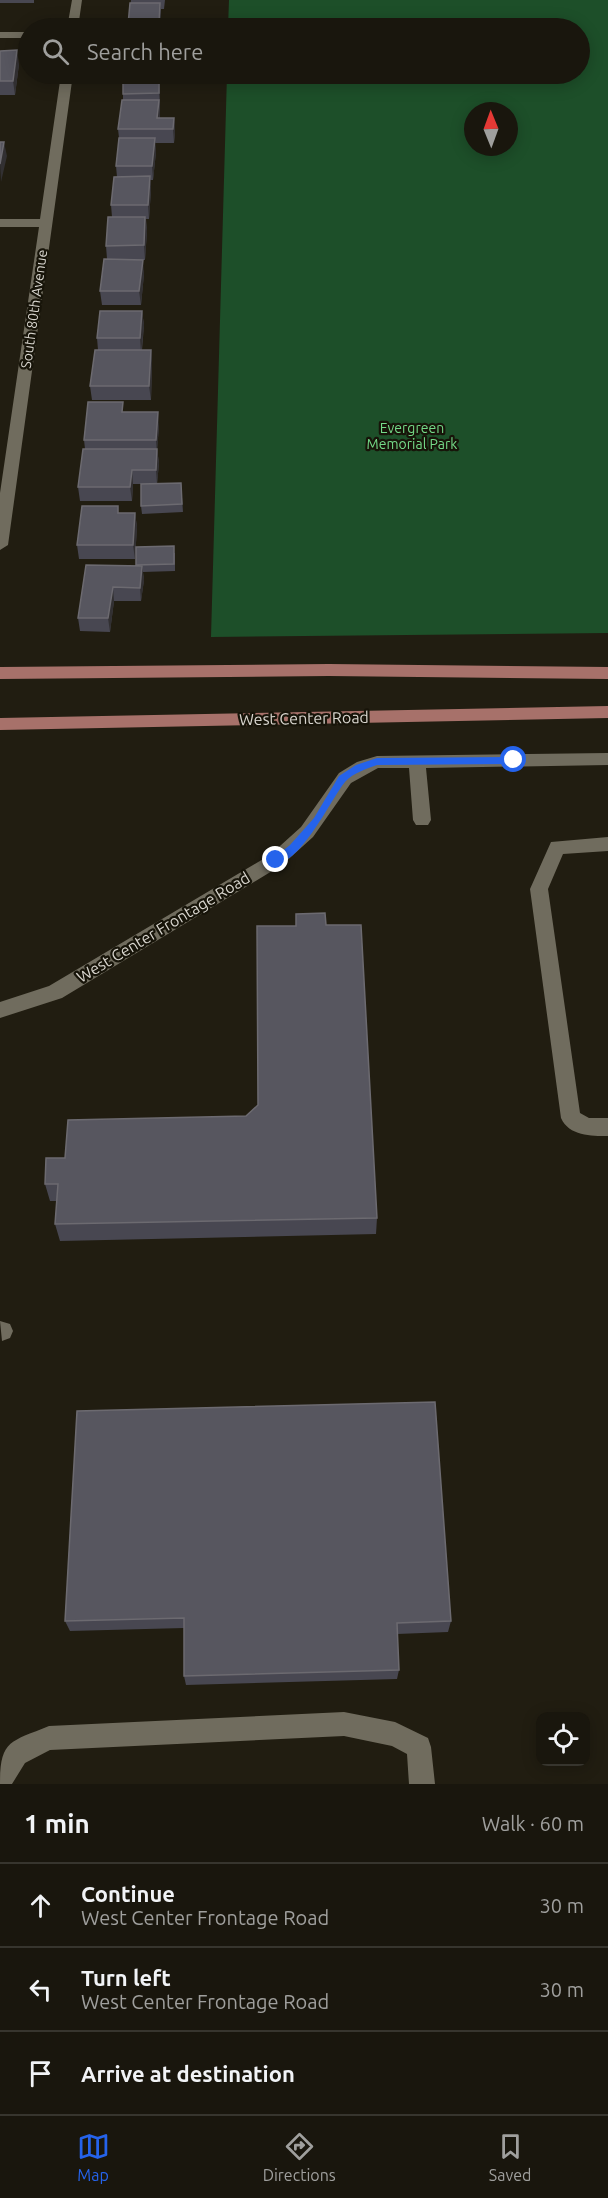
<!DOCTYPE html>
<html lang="en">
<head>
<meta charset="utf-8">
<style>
  body { margin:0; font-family:Ubuntu,sans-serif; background:#221f16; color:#f1f3f6 }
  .controls { position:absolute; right:18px; bottom:18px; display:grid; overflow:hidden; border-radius:12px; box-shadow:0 3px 15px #0003 }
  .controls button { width:54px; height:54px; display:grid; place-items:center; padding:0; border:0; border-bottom:2px solid #37352e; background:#19160d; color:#f1f3f6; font:30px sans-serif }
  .compass { position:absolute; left:464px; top:102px; width:54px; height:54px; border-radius:50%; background:#19160d; box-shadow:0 3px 15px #0003; rotate:359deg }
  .stop { position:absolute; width:18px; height:18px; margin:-14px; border:4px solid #2563eb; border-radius:50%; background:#fff }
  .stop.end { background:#2563eb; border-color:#fff; box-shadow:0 2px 6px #0008 }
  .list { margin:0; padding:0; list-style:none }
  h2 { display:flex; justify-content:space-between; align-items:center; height:78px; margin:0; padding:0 24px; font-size:26px }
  h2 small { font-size:20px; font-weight:400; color:#9f9f9d }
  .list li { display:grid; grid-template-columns:39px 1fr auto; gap:18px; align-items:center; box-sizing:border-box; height:84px; padding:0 24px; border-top:2px solid #37352e }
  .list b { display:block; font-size:22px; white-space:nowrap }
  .list p { margin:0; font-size:20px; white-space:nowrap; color:#9f9f9d }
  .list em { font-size:20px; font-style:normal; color:#9f9f9d }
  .icon { flex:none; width:33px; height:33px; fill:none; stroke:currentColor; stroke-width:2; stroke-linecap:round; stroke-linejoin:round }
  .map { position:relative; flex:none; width:608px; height:1784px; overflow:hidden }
  .search { position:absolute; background:#19160d; box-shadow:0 3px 15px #0003; left:18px; right:18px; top:18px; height:66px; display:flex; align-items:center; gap:15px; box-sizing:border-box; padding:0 21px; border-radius:33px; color:#9f9f9d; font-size:22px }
  .sheet { height:330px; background:#19160d }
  nav { display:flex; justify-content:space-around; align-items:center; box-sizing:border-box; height:84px; border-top:2px solid #37352e; background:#19160d; font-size:16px; color:#9f9f9d }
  nav a { display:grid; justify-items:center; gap:3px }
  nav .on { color:#2563eb }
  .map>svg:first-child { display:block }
  .green { fill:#1d4f29; fill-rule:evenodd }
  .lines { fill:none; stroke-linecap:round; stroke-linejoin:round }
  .minor { fill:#706c5e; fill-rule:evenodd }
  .major { fill:#a7716a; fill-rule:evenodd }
  .wall { fill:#484751 }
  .shaded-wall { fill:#323032 }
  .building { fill:#57565f; stroke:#6c6a70; stroke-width:1.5 }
  .route { fill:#2563eb }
  .labels { text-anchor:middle; stroke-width:4.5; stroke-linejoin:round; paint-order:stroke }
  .far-street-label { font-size:14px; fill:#d8d5ce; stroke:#171409 }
  .far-park-label { font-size:14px; fill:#74da88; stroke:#171409 }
  .street-label { font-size:16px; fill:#d8d5ce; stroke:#171409 }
</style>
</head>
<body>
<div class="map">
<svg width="608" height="1784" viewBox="0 0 608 1784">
  <rect width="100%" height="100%" fill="#211d11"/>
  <path class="green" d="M 229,0 L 608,0 L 608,633 L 211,637 L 227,74 L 580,74 L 580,28 L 228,28 ZM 473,111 L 509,111 L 509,147 L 473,147 Z"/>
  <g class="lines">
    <path class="minor" d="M 72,0 L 82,0 L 78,28 L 67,28 Z
      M 0,32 L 28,32 L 28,38 L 0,38 Z
      M 61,74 L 73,74 L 8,545 L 0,550 L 0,493 L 39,227 L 0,227 L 0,219 L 40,219 Z
      M 608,753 L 608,765 L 426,768 L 431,820 L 428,825 L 416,825 L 413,820 L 409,768 L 378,768 L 351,783 L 313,837 L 282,865 L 62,998 L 0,1018 L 0,1002 L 49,986 L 270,855 L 301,827 L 339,773 L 357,762 L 377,756 Z
      M 608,837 L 608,851 L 563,854 L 548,889 L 580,1113 L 589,1118 L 608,1118 L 608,1136 C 591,1136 569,1136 561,1118 L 530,889 L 551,842 Z
      M 0,1321 L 10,1324 L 13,1331 L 10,1338 L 2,1341 Z
      M 344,1712 L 395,1722 L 428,1738 L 431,1747 L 435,1784 L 409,1784 L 407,1754 L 392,1746 L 344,1736 L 50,1750 L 25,1763 L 12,1784 L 0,1784 C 0,1740 10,1742 49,1726 Z"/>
    <path class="major" d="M 329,664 L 608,667 L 608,679 L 329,676 L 0,679 L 0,667 Z
      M 608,706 L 608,718 L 0,730 L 0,718 Z"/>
  </g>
  <path class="wall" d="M 0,0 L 34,0 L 34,3 L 0,3 Z
    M 131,0 L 165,0 L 164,9 L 161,9 L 161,28 L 128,28 Z
    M 0,51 L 19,64 L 15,95 L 0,95 Z
    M 160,79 L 160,118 L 174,118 L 175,132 L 174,143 L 155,143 L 156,152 L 153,180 L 150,180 L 151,190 L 149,219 L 146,219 L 147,231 L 145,260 L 141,260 L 144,274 L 141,305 L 102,305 L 100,291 L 107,259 L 106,246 L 112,217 L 111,205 L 117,177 L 116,166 L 119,138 L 118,129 L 123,100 L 123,94 Z
    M 142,311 L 144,325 L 142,350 L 151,350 L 152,364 L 151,400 L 92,400 L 90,386 L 98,350 L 97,338 Z
    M 125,412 L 159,426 L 157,449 L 159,463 L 157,484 L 181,483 L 183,512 L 142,514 L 141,506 L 157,484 L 133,484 L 132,501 L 80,501 L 78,487 L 85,449 L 84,440 Z
    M 135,513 L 137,527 L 135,559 L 79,559 L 77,545 Z
    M 136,547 L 175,553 L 175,571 L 143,572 L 144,580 L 141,601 L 114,601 L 110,632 L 80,631 L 78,618 L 136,566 Z
    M 326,925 L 377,1218 L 376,1234 L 60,1241 L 55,1224 L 57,1201 L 50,1201 L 45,1184 L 65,1158 L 246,1116 L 258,1105 Z
    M 77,1411 L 451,1621 L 448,1632 L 397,1634 L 399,1670 L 397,1679 L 186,1685 L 184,1676 L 184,1628 L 70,1631 L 65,1621 Z"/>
  <path class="shaded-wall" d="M 160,3 L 161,16 L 161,28 L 159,28 Z
    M 17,50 L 19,64 L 15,95 L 13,81 Z
    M 159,74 L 160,79 L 160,107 L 159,93 Z
    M 159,100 L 160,114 L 159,129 L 157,118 Z
    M 174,118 L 175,132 L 174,143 L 173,129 Z
    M 155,138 L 156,152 L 153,180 L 152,166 Z
    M 4,142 L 7,156 L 1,182 L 0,164 Z
    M 150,176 L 151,190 L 149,219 L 148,205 Z
    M 145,217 L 147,231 L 145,260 L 144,245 Z
    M 143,260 L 144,274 L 141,305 L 139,291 Z
    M 142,311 L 144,325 L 141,353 L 140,338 Z
    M 151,350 L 152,364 L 151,400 L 149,386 Z
    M 158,412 L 159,426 L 157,454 L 156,440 Z
    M 157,449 L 159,463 L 157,484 L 156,470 Z
    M 132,470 L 133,484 L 132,501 L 130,487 Z
    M 135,513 L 137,527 L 135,559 L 133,545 Z
    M 142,566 L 144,580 L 141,601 L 140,588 Z
    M 113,587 L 114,601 L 110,632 L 108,618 Z"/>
  <path class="building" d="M 130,3 L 160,3 L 159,24 L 128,25 Z
    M 17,50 L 13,81 L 0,81 L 0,51 Z
    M 123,74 L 159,74 L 159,93 L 123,94 Z
    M 122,100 L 159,100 L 157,118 L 174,118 L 173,129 L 118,129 Z
    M 119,138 L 155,138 L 152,166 L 116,166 Z
    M 0,142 L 4,142 L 0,164 Z
    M 150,176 L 148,205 L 111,205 L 114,177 Z
    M 108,217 L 145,217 L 144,245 L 106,246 Z
    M 104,259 L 143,260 L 139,291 L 100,291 Z
    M 100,311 L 142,311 L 140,338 L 97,338 Z
    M 95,350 L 151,350 L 149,386 L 90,386 Z
    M 88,402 L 123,402 L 122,412 L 158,412 L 156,440 L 84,440 Z
    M 83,449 L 157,449 L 156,470 L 132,470 L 130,487 L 78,487 Z
    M 181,483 L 182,504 L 141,506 L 141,484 Z
    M 82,506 L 118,506 L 118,513 L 135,513 L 133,545 L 77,545 Z
    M 174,546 L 174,564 L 136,565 L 136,547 Z
    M 86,565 L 142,566 L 140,588 L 113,587 L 108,618 L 78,618 Z
    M 325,913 L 326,925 L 361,925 L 377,1218 L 55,1224 L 58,1184 L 45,1184 L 46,1158 L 65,1158 L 68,1120 L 246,1116 L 258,1105 L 257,926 L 296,926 L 296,914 Z
    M 435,1402 L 451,1621 L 397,1623 L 399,1670 L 184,1676 L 184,1618 L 65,1621 L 77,1411 Z"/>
  <path class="route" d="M 514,757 L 519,760 L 514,764 L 377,765 C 366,769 353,773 345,782 C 331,799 299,868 273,863 L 271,860 L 290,845 L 314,818 L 339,776 L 356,765 L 377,758 Z"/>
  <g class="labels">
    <g class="far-street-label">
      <text transform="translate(34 309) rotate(-82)" y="5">South 80th Avenue</text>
    </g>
    <g class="far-park-label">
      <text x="412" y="433">Evergreen<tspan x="412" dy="16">Memorial Park</tspan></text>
    </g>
    <g class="street-label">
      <text transform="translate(304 718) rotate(-1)" y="6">West Center Road</text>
      <text transform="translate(163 927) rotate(-31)" y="6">West Center Frontage Road</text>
    </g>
  </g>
</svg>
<div class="controls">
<button><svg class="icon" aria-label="locate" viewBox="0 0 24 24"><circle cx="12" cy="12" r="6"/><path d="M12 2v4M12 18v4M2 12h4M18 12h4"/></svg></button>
</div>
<svg class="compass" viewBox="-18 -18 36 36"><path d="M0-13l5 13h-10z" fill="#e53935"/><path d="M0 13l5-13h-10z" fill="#9f9f9d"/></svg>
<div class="stop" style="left:514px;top:760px"></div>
<div class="stop end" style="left:276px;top:860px"></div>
<div class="search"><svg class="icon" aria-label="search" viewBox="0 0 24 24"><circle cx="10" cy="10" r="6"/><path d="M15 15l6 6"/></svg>Search here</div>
</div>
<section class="sheet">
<h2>1 min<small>Walk · 60 m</small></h2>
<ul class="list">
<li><svg class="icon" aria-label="ahead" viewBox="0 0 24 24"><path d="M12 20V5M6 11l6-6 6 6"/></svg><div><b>Continue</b><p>West Center Frontage Road</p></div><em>30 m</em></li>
<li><svg class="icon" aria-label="left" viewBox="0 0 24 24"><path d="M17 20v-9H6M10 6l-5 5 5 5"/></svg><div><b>Turn left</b><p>West Center Frontage Road</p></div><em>30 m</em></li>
<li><svg class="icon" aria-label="arrive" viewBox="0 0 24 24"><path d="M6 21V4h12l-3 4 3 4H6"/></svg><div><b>Arrive at destination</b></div></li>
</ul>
</section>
<nav>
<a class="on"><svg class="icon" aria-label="map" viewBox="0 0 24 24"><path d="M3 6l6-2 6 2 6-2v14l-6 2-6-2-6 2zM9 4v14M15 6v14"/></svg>Map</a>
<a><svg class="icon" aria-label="directions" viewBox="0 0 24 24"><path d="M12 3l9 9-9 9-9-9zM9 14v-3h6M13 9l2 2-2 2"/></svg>Directions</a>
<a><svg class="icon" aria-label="saved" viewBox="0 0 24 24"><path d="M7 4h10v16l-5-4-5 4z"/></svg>Saved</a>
</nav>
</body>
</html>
